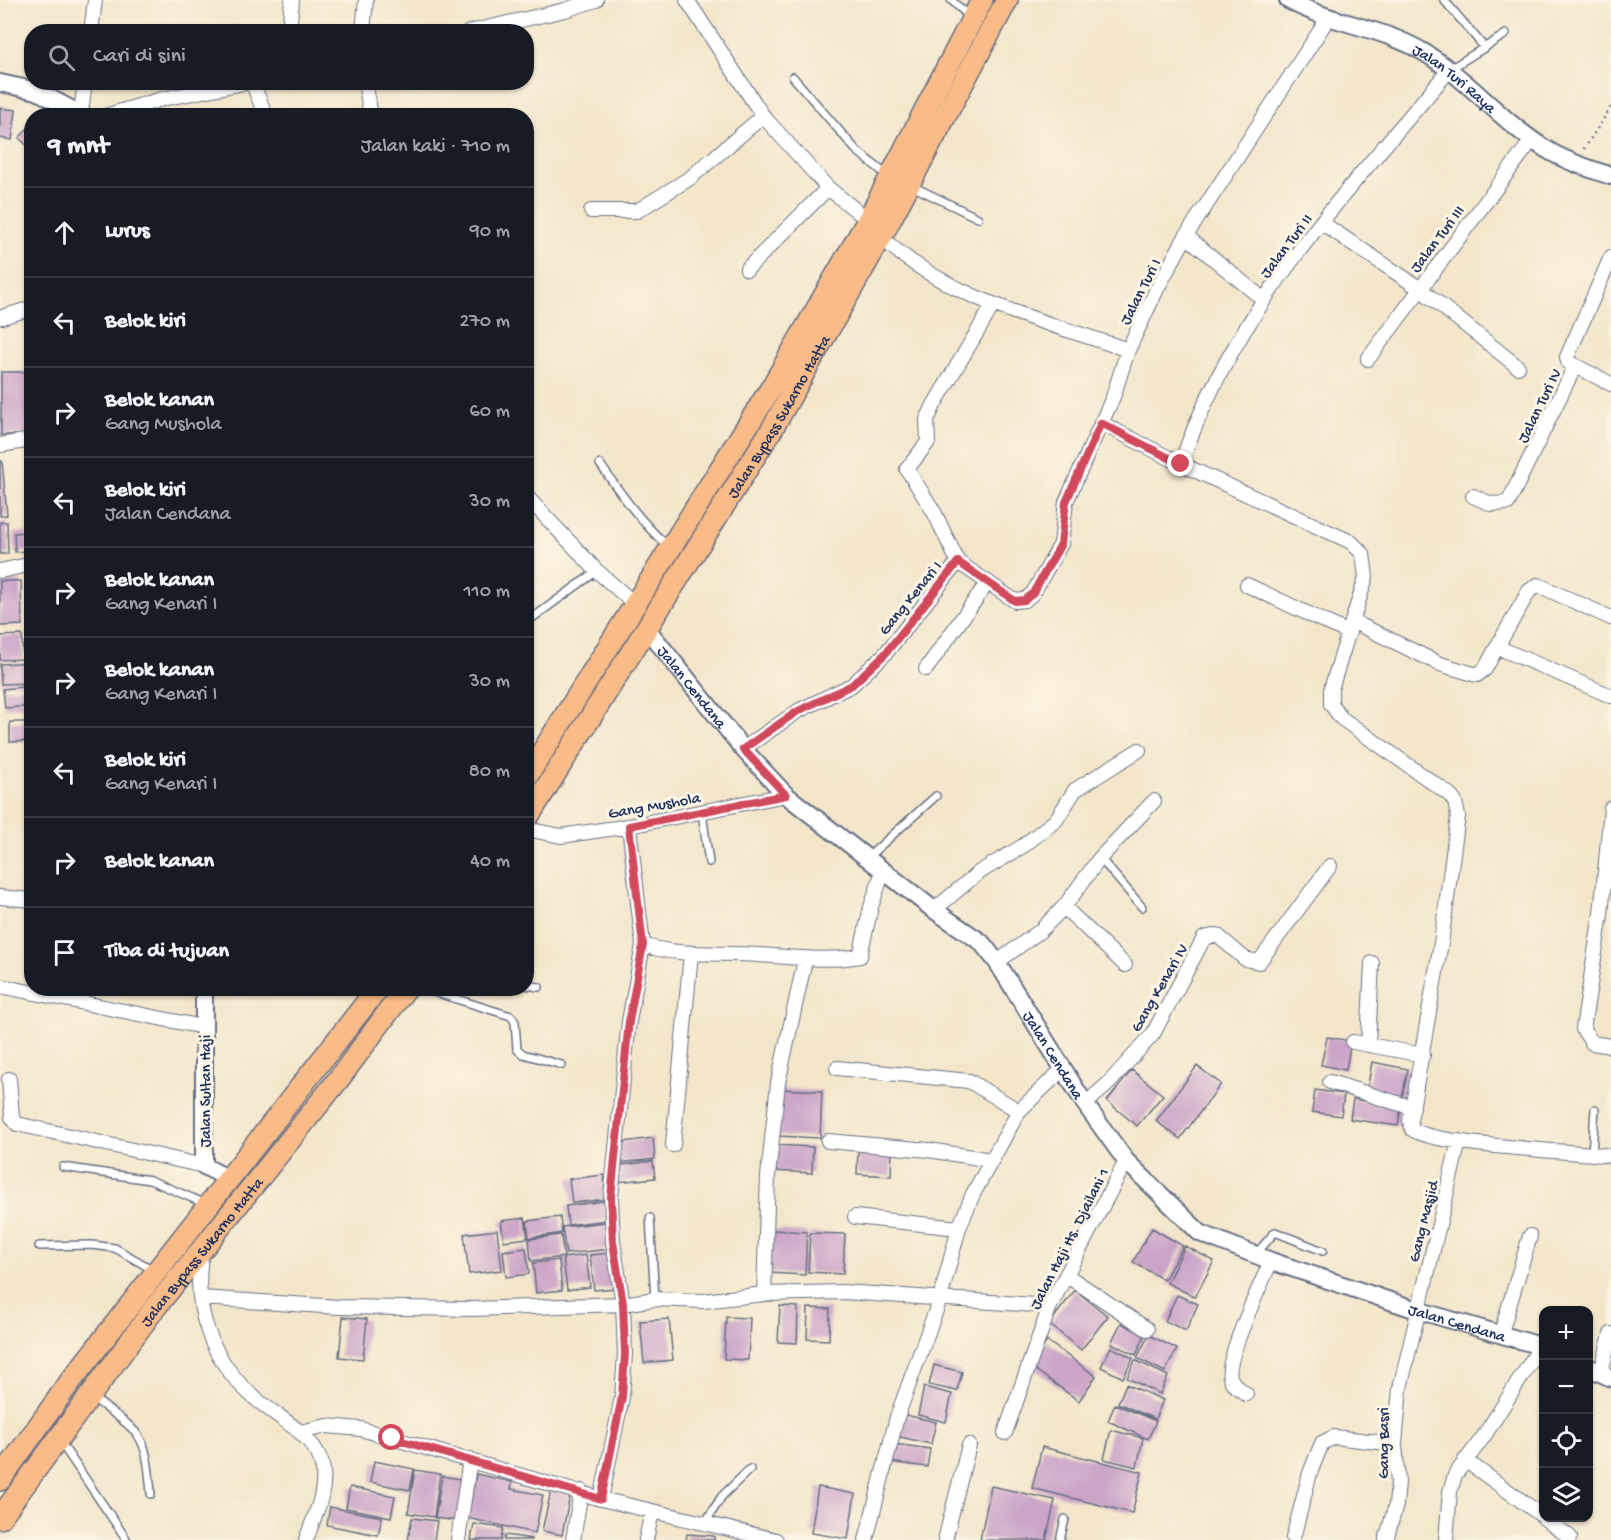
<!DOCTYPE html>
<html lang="id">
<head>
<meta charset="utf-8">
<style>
  body { margin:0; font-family:"Gochi Hand",sans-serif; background:#242831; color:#f1f3f6 }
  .controls { position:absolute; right:18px; bottom:18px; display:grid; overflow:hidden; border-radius:12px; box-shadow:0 2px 4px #0004 }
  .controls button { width:54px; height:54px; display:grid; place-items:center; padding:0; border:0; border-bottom:2px solid #363941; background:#171b24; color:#f1f3f6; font:30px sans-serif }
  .stop { position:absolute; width:18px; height:18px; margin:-14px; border:4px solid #d1495b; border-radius:50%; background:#fff }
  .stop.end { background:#d1495b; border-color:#fff; box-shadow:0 2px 6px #0008 }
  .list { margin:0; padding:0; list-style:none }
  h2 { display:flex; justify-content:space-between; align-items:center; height:78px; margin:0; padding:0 24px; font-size:26px }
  h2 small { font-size:20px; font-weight:400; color:#9ea1a6 }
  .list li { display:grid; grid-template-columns:39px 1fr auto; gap:18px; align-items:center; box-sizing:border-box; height:90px; padding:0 24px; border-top:2px solid #363941 }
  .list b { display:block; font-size:22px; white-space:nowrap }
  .list p { margin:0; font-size:20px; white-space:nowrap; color:#9ea1a6 }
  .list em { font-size:20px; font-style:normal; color:#9ea1a6 }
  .icon { flex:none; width:33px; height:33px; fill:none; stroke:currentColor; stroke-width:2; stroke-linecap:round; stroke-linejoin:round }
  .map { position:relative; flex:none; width:1611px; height:1540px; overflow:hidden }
  .search { position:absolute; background:#171b24; box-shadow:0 2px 4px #0004; left:24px; top:24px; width:510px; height:66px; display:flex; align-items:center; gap:15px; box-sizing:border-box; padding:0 21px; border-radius:24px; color:#9ea1a6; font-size:22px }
  .panel { position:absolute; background:#171b24; box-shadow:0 2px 4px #0004; left:24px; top:108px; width:510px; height:888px; border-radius:24px }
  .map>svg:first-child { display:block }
  .building { fill:#cba4c8 }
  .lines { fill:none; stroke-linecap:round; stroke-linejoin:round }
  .service-casing { stroke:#676f84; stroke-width:10 }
  .minor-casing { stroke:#676f84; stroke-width:16 }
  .tertiary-casing { stroke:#676f84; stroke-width:20 }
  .trunk-casing { stroke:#676f84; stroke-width:24 }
  .path { stroke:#676f84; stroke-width:3; stroke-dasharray:1.5 4.5; stroke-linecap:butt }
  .service { stroke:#fff; stroke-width:7 }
  .minor { stroke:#fff; stroke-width:14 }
  .tertiary { stroke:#fff; stroke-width:16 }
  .trunk { stroke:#f9bc89; stroke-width:21 }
  .route { stroke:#d1495b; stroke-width:8 }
  .labels { text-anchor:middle; stroke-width:6; stroke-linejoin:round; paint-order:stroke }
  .street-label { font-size:16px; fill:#1b2f5e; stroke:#fcf5e5 }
</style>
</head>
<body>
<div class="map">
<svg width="1611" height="1540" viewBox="0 0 1611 1540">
  <rect width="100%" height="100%" fill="#fcf5e5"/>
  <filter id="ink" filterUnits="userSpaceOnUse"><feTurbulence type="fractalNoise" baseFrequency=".0167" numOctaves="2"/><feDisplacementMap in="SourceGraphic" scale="12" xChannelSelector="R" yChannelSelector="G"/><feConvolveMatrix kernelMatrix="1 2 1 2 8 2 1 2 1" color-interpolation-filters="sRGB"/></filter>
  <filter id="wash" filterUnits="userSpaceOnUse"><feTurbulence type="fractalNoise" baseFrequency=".008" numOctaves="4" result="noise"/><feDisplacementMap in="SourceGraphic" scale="24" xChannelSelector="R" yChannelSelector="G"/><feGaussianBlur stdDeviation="1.35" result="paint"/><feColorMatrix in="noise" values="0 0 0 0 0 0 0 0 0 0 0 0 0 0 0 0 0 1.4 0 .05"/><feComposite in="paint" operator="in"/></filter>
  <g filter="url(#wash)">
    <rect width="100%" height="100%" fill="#f3e6ca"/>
    <g id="blocks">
      <path class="building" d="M 0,108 L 16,110 L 12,140 L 0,138 Z
        M 32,124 L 32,150 L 19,138 Z
        M 1,372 L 32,372 L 32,435 L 1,435 Z
        M 0,461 L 2,461 L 7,515 L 0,516 Z
        M 0,522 L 7,522 L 8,554 L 0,554 Z
        M 26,532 L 28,551 L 15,552 L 14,533 Z
        M 0,581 L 21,581 L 22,625 L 0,626 Z
        M 30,582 L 32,638 L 29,638 L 29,619 Z
        M 22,635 L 23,659 L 0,660 L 0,636 Z
        M 32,662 L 32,683 L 1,684 L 0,664 Z
        M 32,686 L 32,706 L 5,708 L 3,689 Z
        M 10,722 L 32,722 L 32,741 L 10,742 Z
        M 1327,1037 L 1351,1041 L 1346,1070 L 1321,1065 Z
        M 1372,1062 L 1408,1069 L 1402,1098 L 1367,1091 Z
        M 1197,1066 L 1221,1084 L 1180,1139 L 1156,1121 Z
        M 1132,1070 L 1163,1095 L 1137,1126 L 1107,1101 Z
        M 780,1089 L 822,1091 L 820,1138 L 778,1136 Z
        M 1315,1090 L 1344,1094 L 1341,1116 L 1312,1112 Z
        M 1353,1099 L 1401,1107 L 1398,1126 L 1350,1119 Z
        M 653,1138 L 655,1159 L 619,1163 L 616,1143 Z
        M 773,1145 L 813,1147 L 812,1173 L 772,1171 Z
        M 858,1149 L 892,1151 L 891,1176 L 857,1174 Z
        M 653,1161 L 655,1178 L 617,1182 L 615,1166 Z
        M 604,1175 L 606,1199 L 572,1203 L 569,1179 Z
        M 605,1201 L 607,1220 L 568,1225 L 566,1206 Z
        M 560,1217 L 562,1233 L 529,1238 L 527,1221 Z
        M 525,1218 L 528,1238 L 504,1241 L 501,1221 Z
        M 606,1222 L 610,1249 L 566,1254 L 562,1227 Z
        M 1152,1228 L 1183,1246 L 1164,1280 L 1133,1262 Z
        M 497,1230 L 502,1270 L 469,1274 L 464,1234 Z
        M 771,1230 L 807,1232 L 805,1275 L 769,1273 Z
        M 810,1233 L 845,1234 L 843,1274 L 808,1272 Z
        M 561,1235 L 564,1257 L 531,1261 L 529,1239 Z
        M 1185,1246 L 1214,1261 L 1195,1297 L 1167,1283 Z
        M 526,1248 L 529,1274 L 506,1277 L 503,1251 Z
        M 611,1253 L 615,1288 L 594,1290 L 590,1255 Z
        M 586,1255 L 590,1287 L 567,1290 L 563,1258 Z
        M 559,1260 L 562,1290 L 536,1293 L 533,1263 Z
        M 1075,1290 L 1108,1316 L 1081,1350 L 1049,1324 Z
        M 1177,1295 L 1198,1304 L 1186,1331 L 1165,1321 Z
        M 780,1306 L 798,1307 L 797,1343 L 778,1342 Z
        M 808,1308 L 830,1309 L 829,1340 L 807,1339 Z
        M 343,1317 L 367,1319 L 363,1359 L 339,1357 Z
        M 726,1317 L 750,1318 L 748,1360 L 724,1359 Z
        M 669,1319 L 673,1360 L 644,1363 L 640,1321 Z
        M 1121,1323 L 1145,1335 L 1136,1355 L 1111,1343 Z
        M 1149,1335 L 1177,1349 L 1165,1372 L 1137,1358 Z
        M 1047,1341 L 1096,1376 L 1079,1401 L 1030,1366 Z
        M 1111,1347 L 1133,1358 L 1123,1378 L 1101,1367 Z
        M 1135,1360 L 1168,1376 L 1160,1394 L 1127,1378 Z
        M 934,1365 L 962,1372 L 957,1391 L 929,1385 Z
        M 1126,1384 L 1163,1400 L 1155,1419 L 1118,1403 Z
        M 924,1387 L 952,1394 L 946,1422 L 918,1415 Z
        M 1115,1404 L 1156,1421 L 1148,1439 L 1108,1421 Z
        M 901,1414 L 936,1422 L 931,1444 L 896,1436 Z
        M 1111,1430 L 1143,1438 L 1137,1467 L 1104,1459 Z
        M 893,1444 L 930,1449 L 927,1467 L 890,1462 Z
        M 1042,1447 L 1142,1472 L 1132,1513 L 1032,1488 Z
        M 374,1461 L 414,1469 L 410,1490 L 370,1482 Z
        M 415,1470 L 440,1474 L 434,1517 L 408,1513 Z
        M 476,1474 L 512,1482 L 511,1489 L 543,1495 L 535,1533 L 467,1518 Z
        M 442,1476 L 466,1480 L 459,1521 L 435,1518 Z
        M 991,1486 L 1055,1500 L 1046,1540 L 980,1540 Z
        M 350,1487 L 395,1496 L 391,1517 L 346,1508 Z
        M 818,1487 L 855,1494 L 848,1539 L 811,1533 Z
        M 551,1491 L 570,1495 L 562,1535 L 542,1531 Z
        M 330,1507 L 382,1517 L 378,1535 L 327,1525 Z
        M 412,1518 L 437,1521 L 434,1540 L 408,1540 Z
        M 474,1524 L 503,1528 L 501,1540 L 471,1540 Z
        M 687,1534 L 714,1536 L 714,1540 L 686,1540 Z
        M 505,1535 L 532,1539 L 532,1540 L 504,1540 Z"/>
    </g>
  </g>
  <g filter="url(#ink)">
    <use href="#blocks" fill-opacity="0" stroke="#676f84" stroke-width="1.5"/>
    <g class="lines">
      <defs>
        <path id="service" d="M 951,0 L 969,16
          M 1444,0 L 1485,48
          M 1450,69 L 1506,34
          M 793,77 L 856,150 L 889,177
          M 910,185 L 978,218
          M 600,464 C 621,494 641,523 669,547
          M 531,619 L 597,571
          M 702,813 L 709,862
          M 868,857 L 936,796
          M 1100,858 L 1142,907
          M 526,985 L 539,987
          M 421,988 L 511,1016 L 515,1022 L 517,1049 L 523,1054 L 562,1065
          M 1592,1153 L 1595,1109
          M 63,1167 L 150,1180 L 206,1204
          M 650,1218 L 655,1299
          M 39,1246 L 92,1245 L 115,1248 L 155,1271
          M 1256,1254 L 1275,1232 L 1323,1251
          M 93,1398 C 142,1435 146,1431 151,1494
          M 61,1443 L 127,1540
          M 705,1523 L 722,1496 L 750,1469
          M 1060,1540 L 1065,1519"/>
        <path id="minor" d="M 687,0 L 763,116 L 828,188 L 868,220
          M 91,32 L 95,0
          M 289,32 L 292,0
          M 363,32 L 366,0
          M 469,32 L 565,10 L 596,0
          M 252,82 L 266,116
          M 365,82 L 371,116
          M 81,112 L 85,82
          M 105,116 L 162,99 L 249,82
          M 591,211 L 637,211 L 690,178 L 763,116
          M 1322,223 L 1419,288 L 1518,367
          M 1186,236 L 1264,300
          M 881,237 C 949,301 1043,320 1128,350
          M 1611,257 L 1567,357 L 1568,362 L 1611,384
          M 747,269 L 828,188
          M 2,317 L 32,308
          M 1368,359 L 1532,140
          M 1101,423 L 1181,464 L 1351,542 L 1363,554 L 1366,577 L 1331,689 L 1331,704 L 1341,718 L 1449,794 L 1455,802 L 1458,816 L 1441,943 L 1410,1121 L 1412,1129 C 1433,1146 1576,1151 1611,1156
          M 0,445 L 32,440
          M 1181,464 C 1232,310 1348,191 1450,69
          M 526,496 L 597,571 L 636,605
          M 1473,496 L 1491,504 L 1508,503 L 1575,366
          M 958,562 L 934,512 L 907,469 L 928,442 L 927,420 L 934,405 L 993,305
          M 0,571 L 32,564
          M 1247,585 L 1349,633
          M 1352,621 L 1440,664 L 1477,675 L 1485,669 L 1497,647 L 1611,696
          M 1497,647 L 1529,591 L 1538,585 L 1611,618
          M 926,669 L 988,582
          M 743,749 L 798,711 L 852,685 L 885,654 L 958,562 L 1015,601 L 1025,600 L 1033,593 L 1061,544 L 1066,502 L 1113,397 L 1128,350 L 1157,289 L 1186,236 L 1329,17
          M 1611,808 L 1601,914 L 1583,1029 L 1592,1043 L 1611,1046
          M 526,829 L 561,836 L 629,826 L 786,795
          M 0,897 L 32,900
          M 1064,907 L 1125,965
          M 934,910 L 978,873 L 1023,846 L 1056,820 L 1075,790 L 1139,750
          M 643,945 C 680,957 719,952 758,955 C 792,957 826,962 860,956 L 871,907 L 883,871
          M 997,962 L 1040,931 L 1064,907 L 1100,858 L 1154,801
          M 0,986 L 203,1027
          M 1353,1042 L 1423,1055
          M 1368,1045 L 1372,963
          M 837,1068 L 969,1081 L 1019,1111
          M 9,1079 L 12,1117 L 17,1124 L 204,1166
          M 1330,1082 L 1413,1108
          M 1085,1104 L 1108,1084 L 1153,1034 L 1204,938 L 1217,935 L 1245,959 L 1259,962 L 1330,866
          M 828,1141 L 929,1150 L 991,1160
          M 673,1145 L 691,953
          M 855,1217 L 959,1228
          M 202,1253 C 191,1308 213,1364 256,1399 C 279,1419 319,1436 323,1470 C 326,1494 314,1517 306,1540
          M 1066,1275 L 1147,1329
          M 764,1294 L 768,1176 L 778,1083 L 805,960
          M 200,1298 L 339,1307 L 472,1309 L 623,1304 L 655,1299 L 703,1301 L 764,1294 L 844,1292 L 1050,1306
          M 1501,1333 L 1530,1236
          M 1601,1372 L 1611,1334
          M 1246,1394 C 1240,1389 1232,1385 1230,1377 C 1225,1359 1262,1282 1271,1261
          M 300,1432 L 327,1426 L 361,1429 L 601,1499 L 776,1540
          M 1005,1433 L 1050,1306 L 1126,1161
          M 1465,1460 L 1544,1517
          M 601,1499 L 622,1397 L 625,1354 L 623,1304 L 613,1242 L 611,1197 L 629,1021 L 643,945 L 629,826
          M 1544,1518 L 1570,1537
          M 1293,1538 L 1310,1473 L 1322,1443 L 1334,1437 L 1395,1444
          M 458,1540 L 470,1459
          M 573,1540 L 581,1491
          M 646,1540 L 652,1511
          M 866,1540 L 897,1417 L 940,1299 L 959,1228 L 973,1194 L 1019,1111 L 1064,1068
          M 945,1540 L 969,1445
          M 1386,1540 L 1396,1505 L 1398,1482 L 1395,1444 L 1400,1388 L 1459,1141
          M 1446,1540 L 1450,1492 L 1455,1475 L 1484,1436 L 1541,1346"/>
        <g id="tertiary">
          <path id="s1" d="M 1288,0 C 1331,24 1383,27 1425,53 C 1471,81 1505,126 1551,152 C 1570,163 1591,169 1611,176"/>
          <path d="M 0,83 L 37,91 L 84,116"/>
          <path id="s2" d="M 648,630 L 743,749 L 786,795 L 934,910 L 981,942 L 997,962 L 1085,1104 L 1126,1161 L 1200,1233 L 1271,1261 L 1417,1310 L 1544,1347"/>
          <path d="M 204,988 L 204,1166 L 229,1179"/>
          <path d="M 1588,1367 L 1611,1378"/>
        </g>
        <g id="trunk">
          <path d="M 526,778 L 773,385 L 868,220 L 982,0"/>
          <path id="s3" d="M 526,820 L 772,429 L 881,237 L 1007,0"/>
          <path d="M 0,1480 L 70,1382 L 378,988"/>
          <path id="s4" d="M 0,1518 L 154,1309 L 338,1080 L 406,988"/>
        </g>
      </defs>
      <use href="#service" class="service-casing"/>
      <use href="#minor" class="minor-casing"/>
      <use href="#tertiary" class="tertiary-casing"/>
      <use href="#trunk" class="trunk-casing"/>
      <path class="path" d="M 1584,149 L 1611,107"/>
      <use href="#service" class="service"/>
      <use href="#minor" class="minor"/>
      <use href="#tertiary" class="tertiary"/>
      <use href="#trunk" class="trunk"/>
    </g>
  </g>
  <g class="lines" filter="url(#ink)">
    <path class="route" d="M 392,1438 L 601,1499 L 622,1397 L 625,1354 L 623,1304 L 613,1242 L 611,1197 L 629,1021 L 643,945 L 629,826 L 786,795 L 743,749 L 798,711 L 852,685 L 885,654 L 958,562 L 1015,601 L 1025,600 L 1033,593 L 1061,544 L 1066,502 L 1101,423 L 1181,464"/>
  </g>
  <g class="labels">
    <g class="street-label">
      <text dy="6" stroke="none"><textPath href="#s1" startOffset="186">Jalan Turi Raya</textPath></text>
      <text transform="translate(1436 238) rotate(-53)" y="6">Jalan Turi III</text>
      <text transform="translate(1285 245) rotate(-53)" y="6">Jalan Turi II</text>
      <text transform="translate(1139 291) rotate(-63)" y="6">Jalan Turi I</text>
      <text transform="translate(1538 405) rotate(-64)" y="6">Jalan Turi IV</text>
      <text dy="6" stroke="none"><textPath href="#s3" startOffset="476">Jalan Bypass Sukarno Hatta</textPath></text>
      <text transform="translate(909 597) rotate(-51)" y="6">Gang Kenari I</text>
      <text dy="6" stroke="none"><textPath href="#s2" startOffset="72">Jalan Cendana</textPath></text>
      <text transform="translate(654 804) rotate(-10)" y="6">Gang Mushola</text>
      <text transform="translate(1158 987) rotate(-60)" y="6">Gang Kenari IV</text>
      <text dy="6" stroke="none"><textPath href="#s2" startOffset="594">Jalan Cendana</textPath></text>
      <text transform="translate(204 1091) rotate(-90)" y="6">Jalan Sultan Haji</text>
      <text transform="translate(1422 1221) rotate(-76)" y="6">Gang Masjid</text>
      <text transform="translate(1068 1238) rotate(-63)" y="6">Jalan Haji Hs. Djailani 1</text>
      <text dy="6" stroke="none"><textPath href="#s4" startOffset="334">Jalan Bypass Sukarno Hatta</textPath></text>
      <text dy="6" stroke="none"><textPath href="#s2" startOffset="1098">Jalan Cendana</textPath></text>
      <text transform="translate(1382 1443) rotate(-90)" y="6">Gang Basri</text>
    </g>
  </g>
</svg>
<div class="controls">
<button>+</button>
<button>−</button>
<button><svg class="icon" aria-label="locate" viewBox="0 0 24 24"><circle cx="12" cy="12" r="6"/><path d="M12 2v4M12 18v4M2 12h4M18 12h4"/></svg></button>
<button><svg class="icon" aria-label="layers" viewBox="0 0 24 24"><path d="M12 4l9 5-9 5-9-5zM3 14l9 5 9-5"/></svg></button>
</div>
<div class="stop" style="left:392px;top:1438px"></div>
<div class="stop end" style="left:1181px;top:464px"></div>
<div class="search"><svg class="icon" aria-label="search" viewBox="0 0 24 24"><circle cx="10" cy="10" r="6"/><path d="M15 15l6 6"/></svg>Cari di sini</div>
<section class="panel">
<h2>9 mnt<small>Jalan kaki · 710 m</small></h2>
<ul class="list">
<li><svg class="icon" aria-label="ahead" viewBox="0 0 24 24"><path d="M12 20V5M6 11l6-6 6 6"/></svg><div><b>Lurus</b></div><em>90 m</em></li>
<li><svg class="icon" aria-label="left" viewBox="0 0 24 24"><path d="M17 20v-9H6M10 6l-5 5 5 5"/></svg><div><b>Belok kiri</b></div><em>270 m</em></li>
<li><svg class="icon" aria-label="right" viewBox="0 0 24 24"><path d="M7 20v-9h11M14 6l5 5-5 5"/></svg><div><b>Belok kanan</b><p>Gang Mushola</p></div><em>60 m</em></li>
<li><svg class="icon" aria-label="left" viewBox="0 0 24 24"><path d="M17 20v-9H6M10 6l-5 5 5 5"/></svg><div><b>Belok kiri</b><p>Jalan Cendana</p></div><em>30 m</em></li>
<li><svg class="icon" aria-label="right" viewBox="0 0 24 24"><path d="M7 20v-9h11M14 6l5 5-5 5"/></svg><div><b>Belok kanan</b><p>Gang Kenari I</p></div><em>110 m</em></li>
<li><svg class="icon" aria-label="right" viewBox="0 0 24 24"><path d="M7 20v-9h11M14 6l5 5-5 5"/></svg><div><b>Belok kanan</b><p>Gang Kenari I</p></div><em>30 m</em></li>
<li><svg class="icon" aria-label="left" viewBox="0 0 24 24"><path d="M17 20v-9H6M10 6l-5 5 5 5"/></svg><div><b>Belok kiri</b><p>Gang Kenari I</p></div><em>80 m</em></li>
<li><svg class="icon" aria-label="right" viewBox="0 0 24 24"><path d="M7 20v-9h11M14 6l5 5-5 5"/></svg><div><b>Belok kanan</b></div><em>40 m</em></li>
<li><svg class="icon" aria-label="arrive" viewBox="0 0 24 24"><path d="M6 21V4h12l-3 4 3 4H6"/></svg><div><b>Tiba di tujuan</b></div></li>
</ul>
</section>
</div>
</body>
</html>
